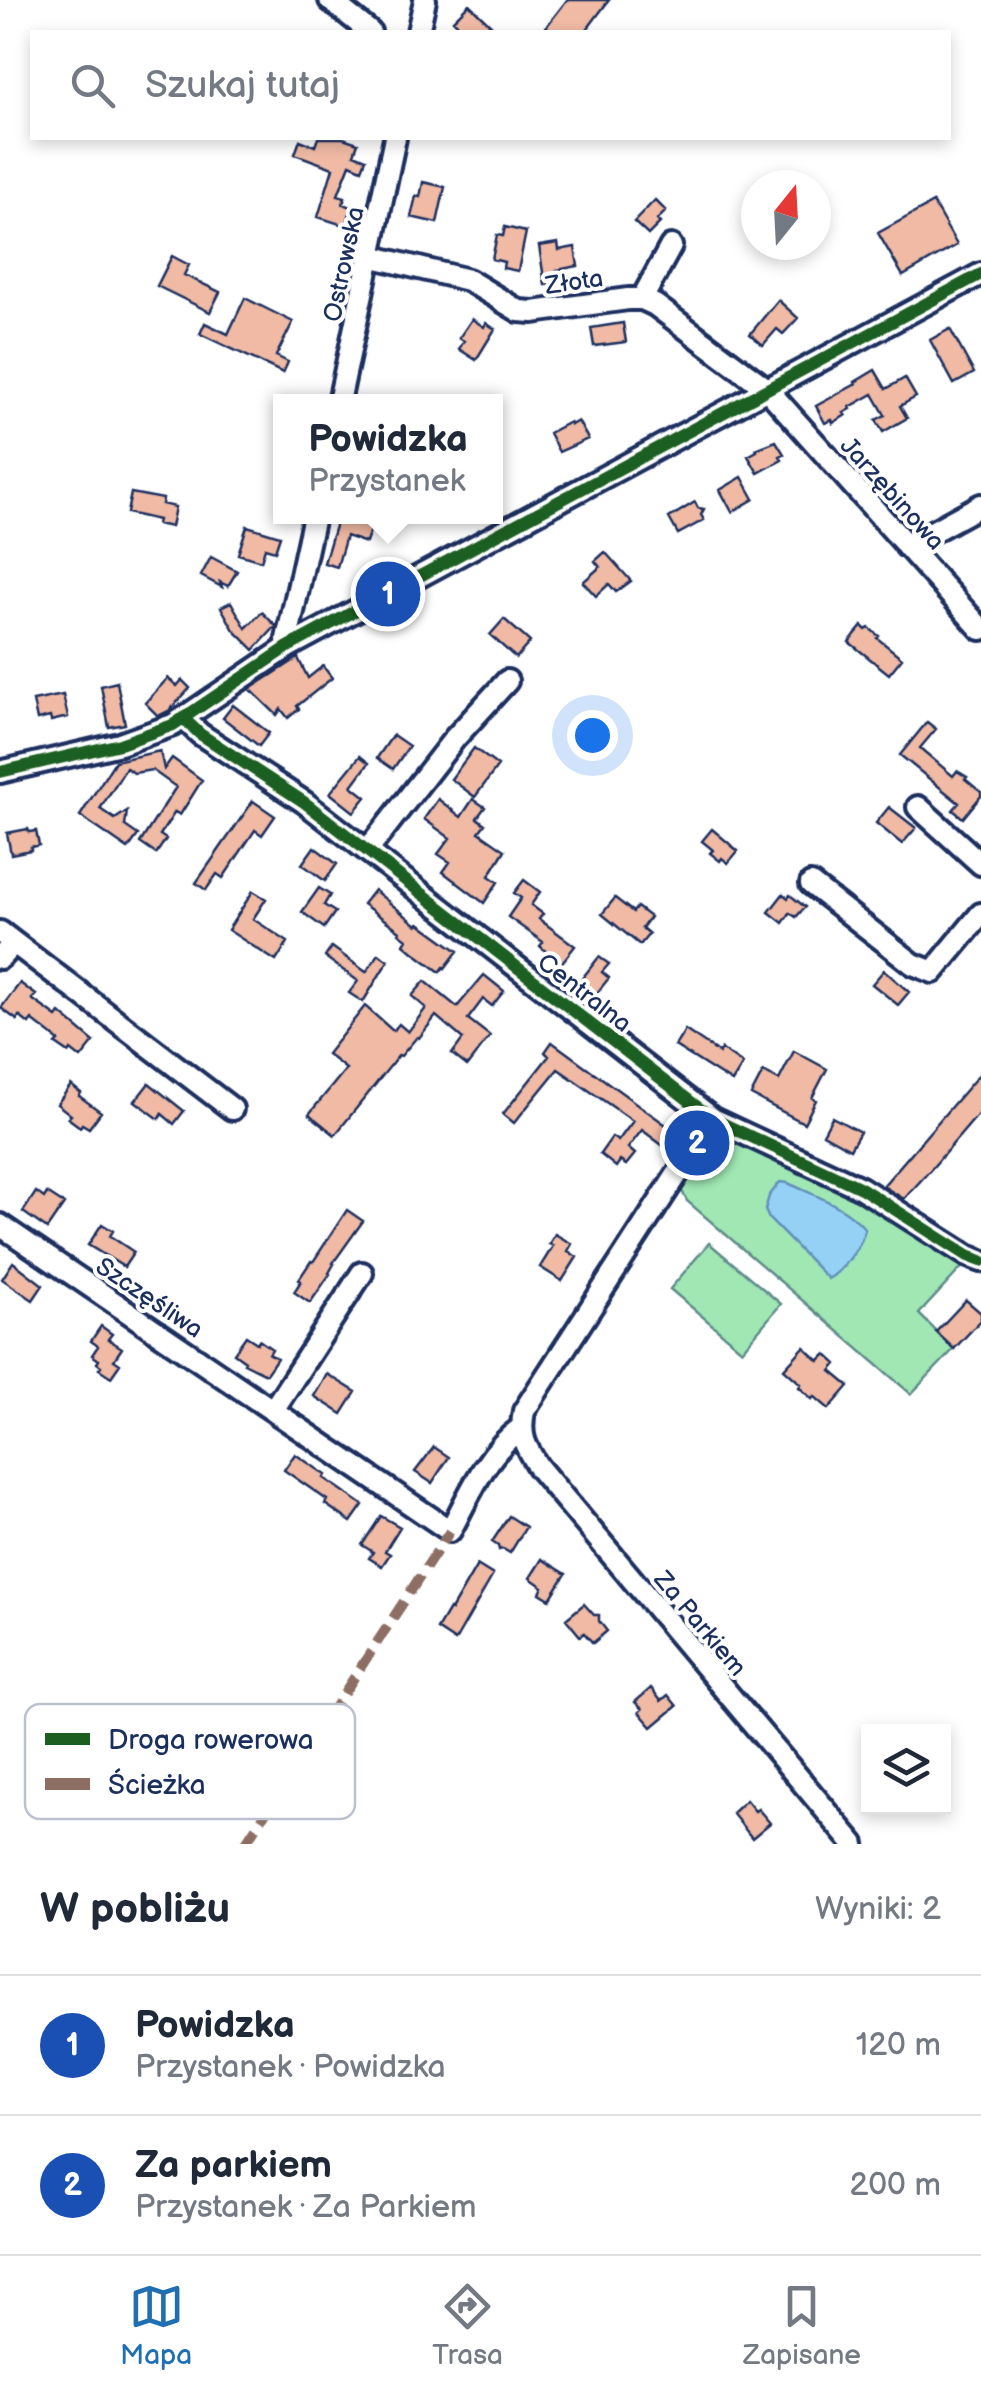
<!DOCTYPE html>
<html lang="pl">
<head>
<meta charset="utf-8">
<style>
  body { margin:0; font-family:"Balsamiq Sans",sans-serif; background:#f2f2f3; color:#1f2937 }
  .controls { position:absolute; right:30px; bottom:30px; display:grid; overflow:hidden; border-radius:0px; box-shadow:0 5px 15px #0003 }
  .controls button { width:90px; height:90px; display:grid; place-items:center; padding:0; border:0; border-bottom:2px solid #e0e1e3; background:#fff; color:#1f2937; font:50px sans-serif }
  .compass { position:absolute; left:741px; top:170px; width:90px; height:90px; border-radius:50%; background:#fff; box-shadow:0 5px 15px #0003; rotate:18deg }
  .you { position:absolute; left:592px; top:735px; width:35px; height:35px; margin:-25px; border:8px solid #fff; border-radius:50%; background:#1a73e8; box-shadow:0 0 0 15px #1a73e833 }
  .badge { display:grid; place-items:center; width:65px; height:65px; border-radius:50%; background:#1f6fb2; color:#fff; font-size:32px; font-weight:700 }
  .pin { position:absolute; translate:-50% -50%; border:5px solid #fff; box-shadow:0 2px 10px #0006 }
  .popup { position:absolute; left:273px; top:394px; width:230px; height:130px; box-sizing:border-box; display:grid; place-content:center; border-radius:0px; background:#fff; filter:drop-shadow(0 2px 8px #0005); font-size:32px; white-space:nowrap; color:#747a83 }
  .popup b { font-size:38px; color:#1f2937 }
  .popup::after { content:''; position:absolute; left:50%; top:100%; margin-left:-20px; border:20px solid transparent; border-top-color:#fff }
  .list { margin:0; padding:0; list-style:none }
  h2 { display:flex; justify-content:space-between; align-items:center; height:130px; margin:0; padding:0 40px; font-size:42px }
  h2 small { font-size:32px; font-weight:400; color:#747a83 }
  .list li { display:grid; grid-template-columns:65px 1fr auto; gap:30px; align-items:center; box-sizing:border-box; height:140px; padding:0 40px; border-top:2px solid #e0e1e3 }
  .list b { display:block; font-size:38px; white-space:nowrap }
  .list p { margin:0; font-size:32px; white-space:nowrap; color:#747a83 }
  .list em { font-size:32px; font-style:normal; color:#747a83 }
  .icon { flex:none; width:55px; height:55px; fill:none; stroke:currentColor; stroke-width:2; stroke-linecap:round; stroke-linejoin:round }
  .map { position:relative; flex:none; width:981px; height:1844px; overflow:hidden }
  .search { position:absolute; background:#fff; box-shadow:0 5px 15px #0003; left:30px; right:30px; top:30px; height:110px; display:flex; align-items:center; gap:25px; box-sizing:border-box; padding:0 35px; border-radius:0px; color:#747a83; font-size:38px }
  .sheet { height:410px; background:#fff }
  nav { display:flex; justify-content:space-around; align-items:center; box-sizing:border-box; height:140px; border-top:2px solid #e0e1e3; background:#fff; font-size:28px; color:#747a83 }
  nav a { display:grid; justify-items:center; gap:5px }
  nav .on { color:#1f6fb2 }
  .map>svg:first-child { display:block }
  .green { fill:#a0e7b4; stroke:#5e8b89; stroke-width:2.5 }
  .water { fill:#95d1f5; stroke:#6490b9; stroke-width:2.5 }
  .building { fill:#f0baa4; stroke:#1b2f5e; stroke-width:2.5 }
  .lines { fill:none; stroke-linecap:round; stroke-linejoin:round }
  .minor-casing { stroke:#1b2f5e; stroke-width:28 }
  .minor { stroke:#fff; stroke-width:20 }
  .quiet { stroke:#8d6e63; stroke-width:10; stroke-dasharray:20 10; stroke-linecap:butt }
  .cycleway-casing { stroke:#fff; stroke-width:19 }
  .cycleway { stroke:#1b5e20; stroke-width:12 }
  .labels { text-anchor:middle; stroke-width:8; stroke-linejoin:round; paint-order:stroke }
  .street-label { font-size:25px; fill:#1b2f5e; stroke:#fff }
  .key { fill:#fff; stroke:#bbc1cf; stroke-width:2.5 }
  .key-label { font-size:28px; fill:#1b2f5e }
</style>
</head>
<body>
<div class="map">
<svg width="981" height="1844" viewBox="0 0 981 1844">
  <rect width="100%" height="100%" fill="#fff"/>
  <filter id="ink" filterUnits="userSpaceOnUse"><feTurbulence type="fractalNoise" baseFrequency=".01" numOctaves="2"/><feDisplacementMap in="SourceGraphic" scale="20" xChannelSelector="R" yChannelSelector="G"/><feConvolveMatrix kernelMatrix="1 2 1 2 8 2 1 2 1" color-interpolation-filters="sRGB"/></filter>
  <g filter="url(#ink)">
    <path class="green" d="M 721,1131 L 854,1191 L 965,1264 L 919,1314 L 954,1349 L 911,1394 L 687,1201 L 680,1187 L 708,1140 Z
      M 709,1243 L 781,1304 L 742,1350 L 670,1289 Z"/>
    <path class="water" d="M 780,1182 L 788,1183 C 813,1195 847,1206 865,1229 C 862,1245 843,1271 828,1279 L 769,1219 L 765,1210 L 769,1196 Z"/>
    <path class="building" d="M 567,0 L 609,0 L 585,32 L 554,32 L 546,27 Z
      M 469,4 L 498,32 L 482,32 L 477,27 L 471,32 L 465,32 L 453,20 Z
      M 318,138 L 343,138 L 358,143 L 354,154 L 366,159 L 362,169 L 350,164 L 338,195 L 345,197 L 343,204 L 352,207 L 346,226 L 318,217 L 333,168 L 295,154 L 300,140 L 315,146 Z
      M 423,182 L 445,187 L 437,223 L 411,217 L 416,196 L 420,197 Z
      M 655,200 L 666,211 L 657,220 L 660,223 L 648,235 L 634,222 Z
      M 933,203 L 957,245 L 903,276 L 878,233 Z
      M 505,227 L 526,232 L 518,271 L 503,268 L 504,262 L 492,259 L 497,235 L 503,236 Z
      M 558,243 L 559,250 L 575,247 L 578,266 L 557,270 L 559,283 L 545,285 L 539,246 Z
      M 172,256 L 189,265 L 184,275 L 220,292 L 210,312 L 157,286 Z
      M 245,298 L 293,322 L 276,356 L 288,362 L 283,373 L 200,334 L 205,323 L 228,334 Z
      M 778,300 L 798,318 L 783,334 L 777,329 L 763,345 L 750,334 Z
      M 472,319 L 484,327 L 486,323 L 495,329 L 476,360 L 459,349 L 464,341 L 459,338 Z
      M 623,323 L 626,342 L 594,346 L 591,328 Z
      M 950,329 L 974,373 L 954,384 L 930,340 Z
      M 875,370 L 886,389 L 905,378 L 916,397 L 900,406 L 907,418 L 883,432 L 876,420 L 885,415 L 873,394 L 850,407 L 851,409 L 844,413 L 846,415 L 833,423 L 832,420 L 825,423 L 816,406 L 856,384 L 855,382 Z
      M 578,421 L 588,439 L 559,452 L 549,433 L 570,422 L 571,425 Z
      M 776,441 L 784,454 L 780,456 L 782,460 L 758,473 L 748,456 L 757,451 L 756,449 Z
      M 742,477 L 754,499 L 732,512 L 720,490 Z
      M 131,493 L 163,499 L 162,504 L 175,507 L 171,527 L 157,524 L 158,520 L 127,513 Z
      M 695,502 L 698,508 L 704,509 L 701,515 L 704,520 L 678,534 L 669,518 Z
      M 338,516 L 375,516 L 366,543 L 346,536 L 337,567 L 324,563 Z
      M 247,526 L 280,536 L 275,551 L 265,548 L 261,561 L 238,554 Z
      M 605,552 L 631,581 L 616,592 L 609,584 L 596,596 L 583,582 L 600,567 L 595,561 Z
      M 211,557 L 237,571 L 228,586 L 220,582 L 222,587 L 201,576 Z
      M 231,602 L 246,628 L 262,612 L 276,626 L 254,650 L 234,630 L 221,607 Z
      M 504,619 L 530,642 L 516,658 L 490,635 Z
      M 862,626 L 866,630 L 869,628 L 879,636 L 877,638 L 902,658 L 889,674 L 849,642 Z
      M 298,658 L 308,678 L 323,666 L 332,678 L 297,706 L 299,709 L 288,718 L 281,709 L 277,715 L 250,689 Z
      M 168,678 L 177,686 L 182,680 L 190,688 L 170,710 L 158,716 L 145,703 Z
      M 117,682 L 125,724 L 109,727 L 101,686 Z
      M 63,695 L 68,717 L 51,721 L 50,717 L 37,720 L 33,701 Z
      M 233,705 L 269,733 L 259,746 L 223,718 Z
      M 927,722 L 936,729 L 920,748 L 953,776 L 957,771 L 967,777 L 965,779 L 981,792 L 981,796 L 963,818 L 953,810 L 959,803 L 900,755 Z
      M 393,735 L 409,746 L 393,769 L 377,758 Z
      M 474,748 L 498,766 L 475,797 L 451,779 Z
      M 160,751 L 164,769 L 172,758 L 202,780 L 180,815 L 175,812 L 160,835 L 166,839 L 156,854 L 140,843 L 176,787 L 152,770 L 134,773 L 126,768 L 100,809 L 115,819 L 127,811 L 125,826 L 138,835 L 128,849 L 80,816 L 115,761 Z
      M 360,756 L 369,763 L 352,786 L 366,797 L 354,812 L 330,793 Z
      M 438,799 L 461,817 L 473,799 L 485,807 L 477,818 L 485,824 L 479,832 L 505,850 L 489,876 L 498,882 L 484,903 L 443,872 L 450,862 L 438,854 L 450,838 L 424,819 Z
      M 253,801 L 275,816 L 262,835 L 255,830 L 223,878 L 217,874 L 206,890 L 196,883 Z
      M 889,807 L 916,828 L 902,844 L 876,823 Z
      M 28,829 L 29,832 L 36,831 L 39,845 L 31,847 L 31,850 L 11,854 L 7,833 Z
      M 712,829 L 738,851 L 728,863 L 722,858 L 720,861 L 710,853 L 713,850 L 702,841 Z
      M 314,847 L 337,864 L 325,881 L 302,864 Z
      M 524,880 L 540,892 L 531,905 L 543,914 L 539,919 L 575,946 L 560,965 L 540,946 L 543,942 L 508,917 L 521,898 L 514,893 Z
      M 319,888 L 330,895 L 324,905 L 335,912 L 324,928 L 302,912 Z
      M 374,890 L 417,925 L 419,923 L 458,951 L 445,968 L 444,967 L 440,972 L 412,951 L 404,944 L 407,939 L 399,933 L 400,931 L 363,904 Z
      M 253,891 L 266,899 L 253,919 L 288,942 L 276,961 L 228,930 Z
      M 783,894 L 788,898 L 790,895 L 805,907 L 796,917 L 790,913 L 783,923 L 769,912 Z
      M 615,898 L 633,912 L 637,907 L 650,917 L 642,928 L 649,934 L 640,945 L 602,914 Z
      M 332,947 L 366,972 L 379,954 L 388,961 L 363,1002 L 349,993 L 358,981 L 325,957 Z
      M 599,957 L 609,964 L 602,972 L 609,978 L 592,999 L 576,986 Z
      M 884,970 L 909,992 L 898,1005 L 872,984 Z
      M 484,975 L 504,991 L 492,1006 L 483,999 L 468,1019 L 490,1036 L 467,1066 L 452,1054 L 463,1039 L 436,1016 L 419,1038 L 417,1037 L 401,1056 L 399,1055 L 335,1135 L 309,1114 L 346,1069 L 327,1054 L 365,1006 L 393,1031 L 399,1024 L 408,1032 L 426,1008 L 412,996 L 425,981 L 457,1007 Z
      M 20,983 L 36,995 L 32,999 L 57,1017 L 60,1013 L 94,1042 L 81,1058 L 71,1050 L 69,1053 L 56,1044 L 59,1041 L 32,1020 L 29,1024 L 19,1016 L 17,1020 L 1,1008 Z
      M 685,1030 L 719,1053 L 721,1049 L 743,1064 L 732,1082 L 675,1046 Z
      M 552,1042 L 673,1130 L 662,1145 L 642,1130 L 628,1148 L 635,1154 L 626,1165 L 620,1161 L 616,1167 L 600,1154 L 612,1137 L 618,1141 L 633,1121 L 558,1069 L 514,1123 L 503,1114 L 549,1056 L 545,1052 Z
      M 794,1051 L 827,1069 L 812,1098 L 816,1100 L 804,1123 L 751,1095 L 763,1072 L 779,1080 Z
      M 981,1072 L 981,1111 L 933,1167 L 904,1199 L 883,1186 Z
      M 149,1083 L 184,1111 L 174,1124 L 162,1114 L 159,1119 L 135,1101 Z
      M 71,1085 L 81,1093 L 79,1096 L 101,1112 L 89,1128 L 82,1124 L 80,1127 L 68,1118 L 71,1115 L 57,1104 Z
      M 832,1117 L 860,1132 L 850,1149 L 823,1134 Z
      M 36,1192 L 44,1198 L 47,1193 L 64,1204 L 47,1229 L 23,1212 Z
      M 347,1210 L 363,1221 L 333,1263 L 334,1264 L 329,1273 L 330,1274 L 310,1303 L 294,1292 L 301,1281 L 299,1279 L 311,1261 L 313,1262 Z
      M 102,1224 L 113,1231 L 110,1236 L 134,1252 L 124,1267 L 88,1245 Z
      M 555,1234 L 572,1244 L 568,1251 L 577,1257 L 562,1281 L 540,1267 L 553,1246 L 549,1244 Z
      M 13,1262 L 43,1285 L 33,1300 L 2,1279 Z
      M 966,1300 L 981,1313 L 981,1320 L 954,1349 L 936,1332 Z
      M 101,1326 L 112,1334 L 108,1339 L 122,1348 L 114,1360 L 120,1364 L 111,1377 L 99,1369 L 101,1366 L 97,1363 L 99,1360 L 92,1355 L 98,1346 L 91,1341 Z
      M 246,1336 L 257,1343 L 259,1340 L 272,1349 L 269,1354 L 277,1358 L 266,1374 L 244,1363 L 245,1361 L 234,1353 Z
      M 804,1347 L 819,1361 L 826,1354 L 837,1364 L 831,1371 L 849,1386 L 829,1409 L 814,1396 L 812,1399 L 799,1387 L 801,1384 L 784,1369 Z
      M 327,1374 L 356,1392 L 342,1414 L 314,1396 Z
      M 434,1447 L 449,1457 L 432,1483 L 415,1472 Z
      M 295,1454 L 326,1475 L 324,1478 L 363,1505 L 351,1522 L 325,1504 L 327,1500 L 284,1470 Z
      M 381,1516 L 400,1527 L 385,1551 L 390,1554 L 382,1566 L 369,1558 L 373,1552 L 362,1545 Z
      M 509,1516 L 526,1527 L 510,1553 L 503,1549 L 499,1550 L 498,1546 L 492,1542 Z
      M 542,1559 L 566,1574 L 550,1599 L 540,1593 L 543,1587 L 530,1578 Z
      M 477,1565 L 493,1575 L 455,1641 L 437,1629 L 449,1609 L 451,1610 Z
      M 584,1604 L 594,1615 L 599,1615 L 599,1621 L 607,1631 L 593,1643 L 584,1633 L 580,1636 L 566,1619 Z
      M 651,1688 L 661,1701 L 668,1695 L 677,1706 L 652,1727 L 639,1712 L 642,1709 L 635,1702 Z
      M 746,1800 L 755,1811 L 758,1809 L 770,1823 L 752,1838 L 732,1813 Z"/>
    <g class="lines">
      <defs>
        <path id="minor" d="M 330,0 L 370,32
          M 418,32 L 425,0
          M 370,256 L 468,280 L 519,311 L 533,312 L 628,299 L 642,299 L 655,305 L 767,389 L 981,629
          M 642,299 L 671,246
          M 339,402 L 395,138
          M 906,546 L 981,505
          M 288,647 L 287,639 L 314,516
          M 184,719 L 200,734 L 304,802 L 713,1119 L 861,1188 L 968,1256 L 981,1261
          M 0,772 L 120,744 L 173,725 L 288,647 L 981,274
          M 918,807 L 981,864
          M 367,851 L 455,738 L 507,681
          M 811,884 L 913,964 L 933,972 L 981,914
          M 0,932 L 232,1109
          M 0,958 L 14,943
          M 713,1119 L 524,1411 C 519,1436 525,1446 538,1467 L 854,1844
          M 0,1225 L 450,1531 C 470,1494 486,1453 521,1428
          M 273,1410 L 362,1273"/>
      </defs>
      <use href="#minor" class="minor-casing"/>
      <use href="#minor" class="minor"/>
      <path class="quiet" d="M 245,1844 L 450,1531"/>
      <defs>
        <path id="cycleway" d="M 184,719 L 200,734 L 304,802 L 713,1119 L 861,1188 L 968,1256 L 981,1261
          M 0,772 L 120,744 L 173,725 L 288,647 L 981,274"/>
      </defs>
      <use href="#cycleway" class="cycleway-casing"/>
      <use href="#cycleway" class="cycleway"/>
    </g>
  </g>
  <g class="labels">
    <g class="street-label">
      <text transform="translate(343 264) rotate(-78)" y="9">Ostrowska</text>
      <text transform="translate(574 281) rotate(-8)" y="9">Złota</text>
      <text transform="translate(893 493) rotate(48)" y="9">Jarzębinowa</text>
      <text transform="translate(585 992) rotate(38)" y="9">Centralna</text>
      <text transform="translate(150 1297) rotate(34)" y="9">Szczęśliwa</text>
      <text transform="translate(701 1623) rotate(50)" y="9">Za Parkiem</text>
    </g>
  </g>
  <rect x="25" y="1704" width="330" height="115" rx="15" class="key"/>
  <rect x="45" y="1733" width="45" height="12" fill="#1b5e20"/>
  <rect x="45" y="1778" width="45" height="12" fill="#8d6e63"/>
  <g class="key-label">
    <text x="108" y="1749">Droga rowerowa</text>
    <text x="108" y="1794">Ścieżka</text>
  </g>
</svg>
<div class="controls">
<button><svg class="icon" aria-label="layers" viewBox="0 0 24 24"><path d="M12 4l9 5-9 5-9-5zM3 14l9 5 9-5"/></svg></button>
</div>
<svg class="compass" viewBox="-18 -18 36 36"><path d="M0-13l5 13h-10z" fill="#e53935"/><path d="M0 13l5-13h-10z" fill="#747a83"/></svg>
<div class="you"></div>
<div class="pin badge" style="left:388px;top:594px;background:#1a4fb4">1</div>
<div class="popup"><b>Powidzka</b>Przystanek</div>
<div class="pin badge" style="left:697px;top:1143px;background:#1a4fb4">2</div>
<div class="search"><svg class="icon" aria-label="search" viewBox="0 0 24 24"><circle cx="10" cy="10" r="6"/><path d="M15 15l6 6"/></svg>Szukaj tutaj</div>
</div>
<section class="sheet">
<h2>W pobliżu<small>Wyniki: 2</small></h2>
<ul class="list">
<li><span class="badge" style="background:#1a4fb4">1</span><div><b>Powidzka</b><p>Przystanek · Powidzka</p></div><em>120 m</em></li>
<li><span class="badge" style="background:#1a4fb4">2</span><div><b>Za parkiem</b><p>Przystanek · Za Parkiem</p></div><em>200 m</em></li>
</ul>
</section>
<nav>
<a class="on"><svg class="icon" aria-label="map" viewBox="0 0 24 24"><path d="M3 6l6-2 6 2 6-2v14l-6 2-6-2-6 2zM9 4v14M15 6v14"/></svg>Mapa</a>
<a><svg class="icon" aria-label="directions" viewBox="0 0 24 24"><path d="M12 3l9 9-9 9-9-9zM9 14v-3h6M13 9l2 2-2 2"/></svg>Trasa</a>
<a><svg class="icon" aria-label="saved" viewBox="0 0 24 24"><path d="M7 4h10v16l-5-4-5 4z"/></svg>Zapisane</a>
</nav>
</body>
</html>
